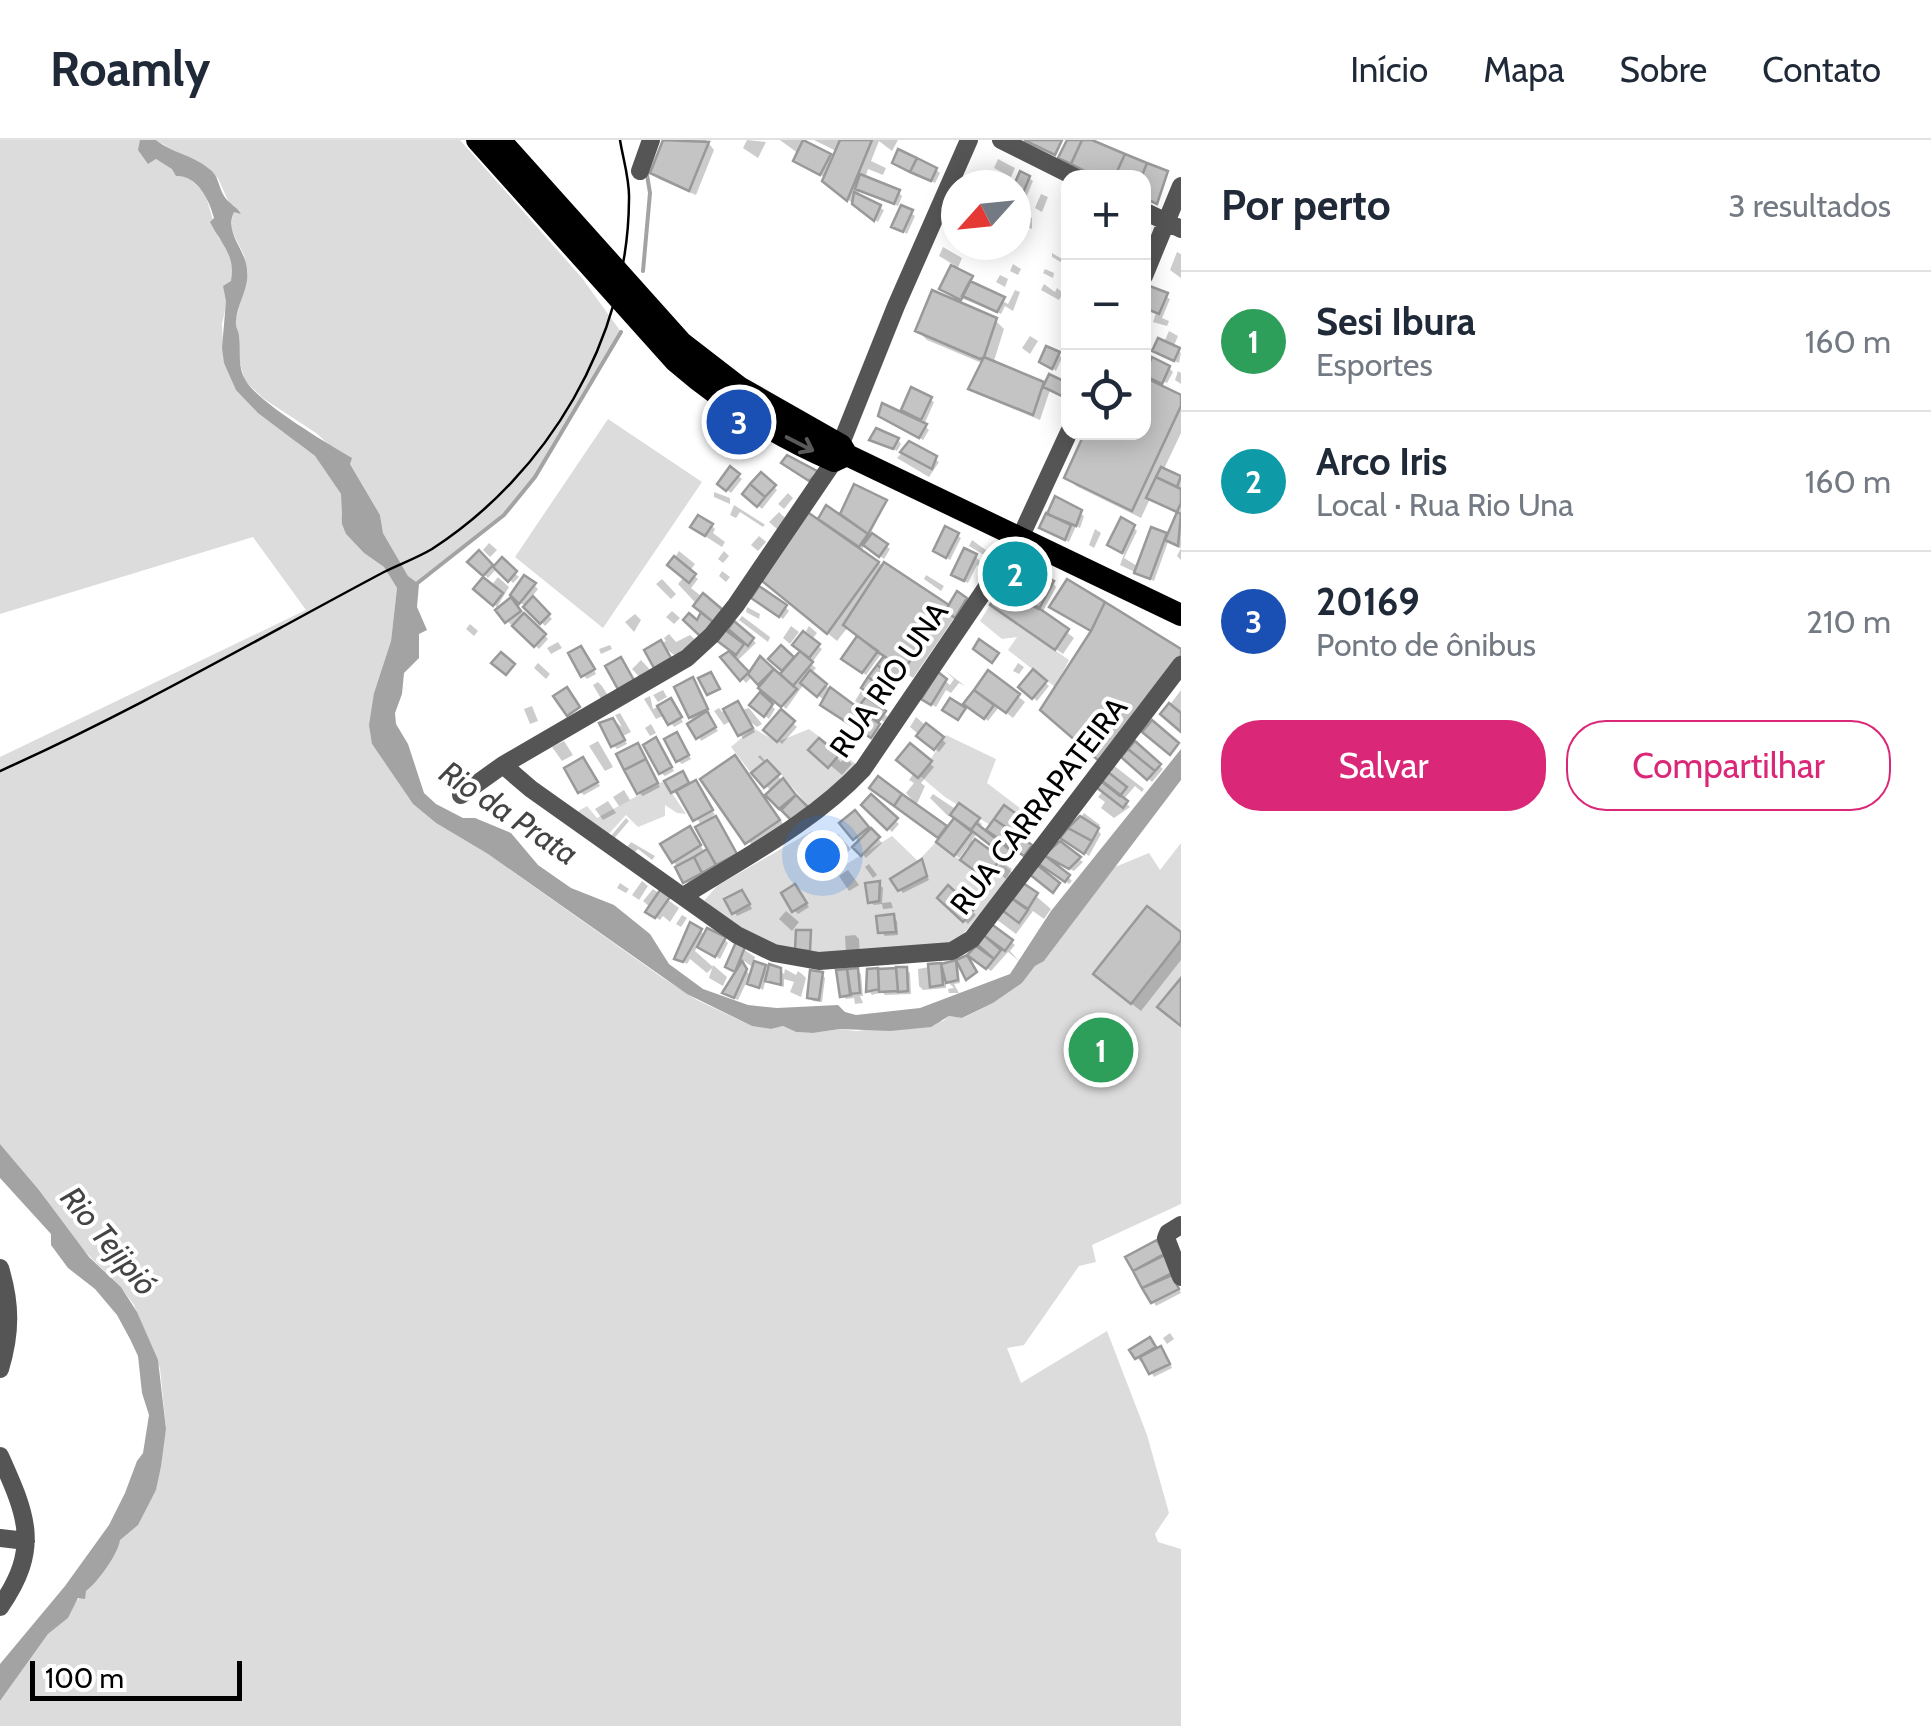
<!DOCTYPE html>
<html lang="pt">
<head>
<meta charset="utf-8">
<style>
  body { margin:0; font-family:Cabin,sans-serif; background:#f6f6f7; color:#1f2937 }
  .controls { position:absolute; right:30px; top:30px; display:grid; overflow:hidden; border-radius:20px; box-shadow:0 5px 25px #0003 }
  .controls button { width:90px; height:90px; display:grid; place-items:center; padding:0; border:0; border-bottom:2px solid #e0e1e3; background:#fff; color:#1f2937; font:50px sans-serif }
  .compass { position:absolute; left:941px; top:30px; width:90px; height:90px; border-radius:50%; background:#fff; box-shadow:0 5px 25px #0003; rotate:243deg }
  .scale { position:absolute; left:30px; bottom:25px; width:212px; box-sizing:border-box; padding-left:10px; border:5px solid #000; border-top:0; font-size:28px; line-height:35px; white-space:nowrap; color:#000; -webkit-text-stroke:8px #fff; paint-order:stroke }
  .you { position:absolute; left:822px; top:715px; width:35px; height:35px; margin:-25px; border:8px solid #fff; border-radius:50%; background:#1a73e8; box-shadow:0 0 0 15px #1a73e833 }
  .badge { display:grid; place-items:center; width:65px; height:65px; border-radius:50%; background:#db2777; color:#fff; font-size:32px; font-weight:700 }
  .pin { position:absolute; translate:-50% -50%; border:5px solid #fff; box-shadow:0 2px 10px #0006 }
  .list { margin:0; padding:0; list-style:none }
  h2 { display:flex; justify-content:space-between; align-items:center; height:130px; margin:0; padding:0 40px; font-size:42px }
  h2 small { font-size:32px; font-weight:400; color:#747a83 }
  .list li { display:grid; grid-template-columns:65px 1fr auto; gap:30px; align-items:center; box-sizing:border-box; height:140px; padding:0 40px; border-top:2px solid #e0e1e3 }
  .list b { display:block; font-size:38px; white-space:nowrap }
  .list p { margin:0; font-size:32px; white-space:nowrap; color:#747a83 }
  .list em { font-size:32px; font-style:normal; color:#747a83 }
  .actions { display:flex; gap:20px; padding:30px 40px }
  .actions a { flex:1; padding:22px 0; border:2px solid #db2777; border-radius:40px; text-align:center; font-size:35px; color:#db2777 }
  .actions .main { background:#db2777; color:#fff }
  .icon { flex:none; width:55px; height:55px; fill:none; stroke:currentColor; stroke-width:2; stroke-linecap:round; stroke-linejoin:round }
  .map { position:relative; flex:none; width:1181px; height:1586px; overflow:hidden }
  header { display:flex; align-items:center; gap:60px; box-sizing:border-box; height:140px; padding:0 50px; background:#fff; border-bottom:2px solid #e0e1e3 }
  header strong { font-size:48px }
  nav { display:flex; gap:55px; margin-inline-start:auto; font-size:35px }
  main { display:flex }
  aside { flex:1; background:#fff }
  .map>svg:first-child { display:block }
  .green { fill:#dcdcdc }
  .water { fill:#a3a3a3 }
  .shadow { fill:#0003; fill-rule:evenodd }
  .lines { fill:none; stroke-linecap:round; stroke-linejoin:round }
  .stream { stroke:#a3a3a3; stroke-width:4 }
  .building { fill:#c4c4c4; stroke:#999; stroke-width:2.5 }
  .minor { stroke:#555; stroke-width:18 }
  .major { stroke:#000; stroke-width:22 }
  .tram { stroke:#000; stroke-width:2.5 }
  .oneway { stroke:#595959 }
  .labels { text-anchor:middle; stroke-width:8; stroke-linejoin:round; paint-order:stroke }
  .street-label { font-size:30px; fill:#000; stroke:#fff }
  .water-label { font-size:32px; font-style:italic; fill:#444; stroke:#fff }
</style>
</head>
<body>
<header>
<strong>Roamly</strong>
<nav><a>Início</a><a>Mapa</a><a>Sobre</a><a>Contato</a></nav>
</header>
<main>
<div class="map">
<svg width="1181" height="1586" viewBox="0 0 1181 1586">
  <rect width="100%" height="100%" fill="#fff"/>
  <path class="green" d="M 0,0 L 140,0 L 149,23 L 156,19 L 189,38 L 205,53 L 218,97 L 230,111 L 233,134 L 222,184 L 224,223 L 300,305 L 315,316 L 341,354 L 341,373 L 346,394 L 364,413 L 384,427 L 397,448 L 391,501 L 374,553 L 372,604 L 413,664 L 436,683 L 488,714 L 660,836 L 697,860 L 752,886 L 771,889 L 783,886 L 796,892 L 813,893 L 840,889 L 856,891 L 943,881 L 949,876 L 963,878 L 993,863 L 1022,843 L 1035,826 L 1045,820 L 1115,727 L 1149,713 L 1160,730 L 1181,703 L 1181,1064 L 1092,1105 L 1096,1122 L 1079,1126 L 1024,1205 L 1007,1208 L 1021,1243 L 1107,1191 L 1147,1295 L 1169,1373 L 1155,1394 L 1158,1402 L 1181,1409 L 1181,1586 L 0,1586 L 0,1561 L 48,1494 L 68,1478 L 75,1463 L 108,1426 L 120,1400 L 147,1366 L 156,1350 L 166,1289 L 160,1228 L 134,1165 L 121,1147 L 83,1110 L 39,1050 L 0,1004 L 0,617 L 306,470 L 253,397 L 0,474 Z
    M 156,0 L 460,0 L 582,138 L 621,192 L 535,337 L 504,375 L 417,443 L 408,436 L 383,393 L 380,375 L 350,324 L 316,293 L 264,259 L 245,241 L 239,219 L 239,196 L 235,183 L 248,133 L 244,115 L 231,89 L 233,72 L 218,38 Z
    M 608,279 L 702,342 L 603,488 L 515,417 Z
    M 990,465 L 1069,520 L 1055,547 L 1008,510 L 1017,497 L 1002,499 L 980,481 Z
    M 753,588 L 777,602 L 809,589 L 860,627 L 812,670 L 767,618 L 751,633 L 731,607 Z
    M 946,595 L 996,619 L 987,643 L 1032,677 L 1028,682 L 1004,665 L 990,685 L 945,657 L 920,636 Z
    M 664,641 L 686,674 L 677,673 L 665,665 L 665,676 L 638,687 L 626,675 L 606,697 L 575,673 L 587,666 L 597,678 Z
    M 812,691 L 845,725 L 892,696 L 918,721 L 936,702 L 986,739 L 1002,723 L 1014,734 L 952,807 L 807,816 L 739,792 L 704,761 L 717,746 Z"/>
  <path class="water" d="M 140,0 L 156,0 C 172,13 192,15 208,28 C 219,35 218,46 224,56 C 229,64 237,67 241,74 L 234,72 C 224,93 245,108 247,129 C 250,147 237,164 236,181 C 235,187 239,191 239,196 C 241,212 237,227 246,241 C 259,263 328,304 352,318 L 350,324 L 380,375 L 383,393 L 408,436 L 419,444 L 417,467 L 427,490 L 419,494 L 419,518 L 404,533 L 402,554 L 395,573 L 396,584 L 408,604 L 424,653 L 436,664 L 463,678 L 475,678 L 511,693 L 538,725 L 571,748 L 614,765 L 650,794 L 669,824 L 703,849 L 748,865 L 777,868 L 838,865 L 845,872 L 856,875 L 920,868 L 1010,834 L 1051,771 L 1181,609 L 1181,640 L 1044,821 L 1035,826 L 1022,843 L 993,863 L 962,878 L 949,876 L 931,887 L 890,891 L 840,889 L 813,893 L 796,892 L 783,886 L 771,889 L 752,886 L 687,854 L 488,714 L 436,683 L 413,664 L 372,604 L 369,585 L 374,553 L 391,501 L 397,448 L 384,427 L 364,413 L 346,394 L 342,384 L 341,354 L 315,316 L 258,273 L 236,250 L 224,223 L 222,208 L 226,161 L 223,146 L 231,141 C 236,115 221,104 210,82 L 214,78 C 209,59 197,35 176,36 L 172,29 L 156,19 L 148,24 L 138,10 Z
    M 0,1004 L 39,1050 L 89,1117 L 121,1147 L 137,1172 L 158,1220 L 166,1289 L 161,1326 L 156,1350 L 138,1385 L 120,1400 C 118,1414 98,1442 86,1451 L 85,1459 L 78,1458 L 68,1478 L 48,1494 L 0,1561 L 0,1524 L 65,1446 L 109,1385 L 125,1353 L 137,1321 L 143,1313 L 149,1275 L 142,1253 L 138,1216 L 130,1199 L 117,1175 L 95,1149 L 68,1128 L 51,1105 L 51,1094 L 0,1038 Z"/>
  <path class="shadow" d="M 666,0 L 706,0 L 714,10 L 696,55 L 659,39 L 653,32 Z
    M 747,0 L 766,2 L 758,18 L 743,8 Z
    M 780,0 L 802,0 L 834,20 L 838,12 L 814,0 L 898,0 L 892,11 L 879,1 L 871,21 L 886,28 L 883,35 L 868,29 L 865,38 L 898,52 L 902,56 L 898,66 L 859,52 L 858,56 L 884,70 L 878,82 L 831,47 L 826,38 L 800,24 L 799,14 Z
    M 998,19 L 1015,28 L 1011,37 L 994,28 Z
    M 895,23 L 936,30 L 940,33 L 935,43 Z
    M 991,36 L 1000,40 L 1003,45 L 987,45 Z
    M 1029,38 L 1033,41 L 1023,65 L 1031,69 L 1027,76 L 1032,78 L 1032,89 L 1016,81 L 1016,71 L 1022,64 L 1016,62 L 1016,47 Z
    M 1041,54 L 1048,57 L 1042,72 L 1035,68 Z
    M 911,73 L 915,76 L 907,94 L 894,86 Z
    M 943,107 L 962,118 L 957,130 L 971,138 L 974,145 L 1008,164 L 1015,150 L 1020,152 L 1013,171 L 1005,166 L 1001,174 L 946,152 L 942,148 L 954,125 L 939,116 Z
    M 1177,112 L 1181,114 L 1181,138 L 1170,130 Z
    M 1052,113 L 1067,122 L 1066,125 L 1052,117 Z
    M 1013,124 L 1021,129 L 1018,135 L 1010,131 Z
    M 1045,129 L 1054,133 L 1053,138 L 1043,133 Z
    M 1000,135 L 1008,139 L 1005,147 L 996,142 Z
    M 1044,144 L 1055,152 L 1057,148 L 1063,153 L 1059,160 L 1041,150 Z
    M 1148,148 L 1170,159 L 1162,178 L 1169,181 L 1167,186 L 1153,182 L 1156,173 L 1144,167 Z
    M 995,180 L 1004,189 L 993,224 L 1046,247 L 1050,237 L 1068,245 L 1068,259 L 1050,250 L 1040,280 L 977,254 L 971,248 L 984,224 L 927,200 L 918,191 Z
    M 1169,191 L 1178,196 L 1173,208 L 1181,213 L 1179,223 L 1159,214 L 1172,208 L 1165,200 Z
    M 1030,196 L 1038,201 L 1030,214 L 1022,208 Z
    M 1144,198 L 1151,203 L 1148,211 L 1144,209 Z
    M 1058,214 L 1062,218 L 1056,231 L 1042,222 Z
    M 1169,228 L 1173,232 L 1167,243 L 1147,234 Z
    M 1178,231 L 1181,233 L 1181,244 L 1175,240 Z
    M 1144,240 L 1181,258 L 1181,293 L 1163,331 L 1181,340 L 1181,420 L 1177,416 L 1181,408 L 1168,402 L 1154,441 L 1120,425 L 1124,414 L 1114,408 L 1133,387 L 1137,391 L 1124,418 L 1139,427 L 1153,390 L 1169,397 L 1179,374 L 1150,359 L 1141,378 L 1076,346 L 1067,337 L 1144,292 Z
    M 913,250 L 934,262 L 924,285 L 929,290 L 923,300 L 885,280 L 901,275 Z
    M 872,299 L 898,300 L 901,304 L 897,311 Z
    M 910,304 L 939,322 L 929,337 L 897,318 Z
    M 731,330 L 742,339 L 731,353 L 720,344 Z
    M 761,335 L 777,350 L 762,369 L 745,354 Z
    M 855,348 L 886,363 L 861,412 L 949,468 L 966,460 L 970,463 L 960,479 L 955,477 L 913,538 L 906,533 L 884,563 L 868,552 L 886,518 L 881,514 L 866,535 L 844,519 L 859,497 L 848,487 L 837,501 L 774,449 L 831,388 L 821,378 L 841,378 Z
    M 714,352 L 730,358 L 730,364 L 714,357 Z
    M 788,353 L 793,358 L 784,369 L 778,364 Z
    M 1056,360 L 1084,376 L 1080,388 L 1076,386 L 1069,402 L 1042,388 Z
    M 734,365 L 764,384 L 765,384 L 763,387 L 740,372 L 736,378 L 730,375 Z
    M 779,372 L 787,380 L 777,389 L 769,382 Z
    M 712,386 L 715,389 L 713,393 L 725,402 L 722,407 L 697,391 Z
    M 1095,389 L 1101,393 L 1094,408 L 1089,405 Z
    M 957,395 L 961,398 L 950,420 L 936,411 Z
    M 759,396 L 766,402 L 758,411 L 751,405 Z
    M 972,400 L 994,416 L 984,430 L 977,425 L 968,443 L 958,438 L 975,416 L 980,421 L 984,415 L 969,406 Z
    M 489,403 L 497,410 L 490,417 L 483,410 Z
    M 886,406 L 890,409 L 884,419 L 870,408 Z
    M 679,411 L 695,424 L 689,432 L 698,439 L 691,448 L 725,475 L 697,484 L 704,472 L 678,444 L 684,437 L 670,425 Z
    M 724,411 L 729,416 L 723,423 L 718,419 Z
    M 479,413 L 494,430 L 502,421 L 519,437 L 513,443 L 497,428 L 488,438 L 471,422 Z
    M 1021,423 L 1038,434 L 1034,438 L 1026,433 L 1015,449 L 1008,442 Z
    M 722,431 L 730,437 L 726,442 L 719,436 Z
    M 926,435 L 944,446 L 941,451 L 924,439 Z
    M 498,437 L 509,447 L 497,467 L 476,449 L 491,446 Z
    M 662,439 L 676,454 L 671,459 L 656,444 Z
    M 1053,443 L 1056,447 L 1042,473 L 1074,498 L 1063,514 L 1000,471 L 1039,471 L 1041,469 L 1033,462 Z
    M 534,445 L 538,449 L 531,458 L 552,479 L 545,486 L 525,465 L 512,460 Z
    M 512,460 L 548,499 L 539,509 L 513,484 L 511,485 L 498,470 Z
    M 758,462 L 785,467 L 789,471 L 783,479 Z
    M 747,467 L 760,474 L 759,479 L 746,472 Z
    M 1052,467 L 1181,512 L 1181,535 L 1112,624 L 1144,649 L 1142,652 L 1135,646 L 1123,660 L 1130,667 L 1114,678 L 1101,668 L 1105,662 L 1098,657 L 1103,651 L 1099,647 L 1112,631 L 1052,578 L 1093,493 Z
    M 672,471 L 680,478 L 674,484 L 666,477 Z
    M 635,474 L 641,480 L 634,492 L 625,482 Z
    M 742,476 L 770,497 L 768,502 L 739,480 Z
    M 470,484 L 478,491 L 474,496 L 466,489 Z
    M 735,485 L 756,503 L 738,520 L 750,536 L 760,520 L 780,538 L 785,531 L 772,519 L 781,508 L 795,520 L 803,511 L 818,506 L 822,509 L 811,524 L 816,528 L 811,534 L 885,592 L 878,602 L 829,570 L 825,561 L 804,544 L 786,569 L 753,536 L 746,543 L 723,518 L 738,503 L 731,490 Z
    M 791,486 L 799,492 L 790,504 L 783,498 Z
    M 809,486 L 817,493 L 813,498 L 806,491 Z
    M 669,494 L 676,502 L 690,495 L 698,502 L 681,511 L 683,514 L 678,518 L 665,508 L 648,511 L 666,501 L 664,498 Z
    M 558,502 L 562,508 L 551,514 L 547,508 Z
    M 610,505 L 612,509 L 601,514 L 599,509 Z
    M 585,512 L 596,534 L 587,539 L 583,535 Z
    M 641,520 L 654,534 L 645,543 L 632,529 Z
    M 538,523 L 550,534 L 546,539 L 534,528 Z
    M 1018,523 L 1024,527 L 1019,534 L 1013,531 Z
    M 944,530 L 965,546 L 959,543 L 951,553 L 946,550 L 936,567 L 928,562 L 939,536 L 950,545 L 954,539 Z
    M 1033,533 L 1049,546 L 1037,561 L 1022,547 Z
    M 989,534 L 1025,562 L 1013,578 L 999,567 L 988,581 L 967,564 Z
    M 598,542 L 602,546 L 612,562 L 603,562 L 593,545 Z
    M 696,544 L 710,573 L 707,575 L 718,591 L 701,601 L 691,577 Z
    M 663,550 L 667,557 L 658,562 L 653,555 Z
    M 1181,550 L 1181,590 L 1163,574 Z
    M 861,551 L 865,559 L 888,577 L 884,582 L 855,561 Z
    M 650,556 L 653,569 L 670,562 L 683,582 L 674,587 L 665,575 L 656,579 L 644,559 Z
    M 760,556 L 775,569 L 769,579 L 752,565 Z
    M 737,564 L 742,570 L 749,568 L 762,584 L 757,587 L 748,580 L 755,592 L 743,599 L 732,580 L 724,585 L 714,571 L 719,568 L 722,572 Z
    M 532,566 L 538,581 L 530,584 L 524,569 Z
    M 620,573 L 631,592 L 623,596 L 627,604 L 617,609 L 613,605 L 613,580 L 622,587 L 615,575 Z
    M 781,573 L 797,587 L 782,604 L 766,590 Z
    M 916,577 L 946,603 L 939,612 L 910,587 Z
    M 651,584 L 656,593 L 650,596 L 645,588 Z
    M 680,599 L 691,619 L 682,624 L 678,621 Z
    M 564,601 L 573,615 L 562,621 L 552,607 Z
    M 598,601 L 613,627 L 605,631 L 589,606 Z
    M 819,602 L 841,622 L 845,617 L 852,624 L 842,635 L 812,610 Z
    M 659,604 L 674,631 L 665,636 L 661,633 Z
    M 1135,605 L 1163,629 L 1152,642 L 1125,617 Z
    M 910,607 L 934,627 L 921,643 L 925,646 L 916,666 L 948,690 L 960,667 L 982,684 L 979,688 L 987,694 L 1005,668 L 1030,687 L 1020,701 L 1034,711 L 1029,718 L 1004,701 L 1016,718 L 1014,722 L 977,693 L 972,700 L 1012,729 L 1006,739 L 997,732 L 991,741 L 967,724 L 971,709 L 968,706 L 959,718 L 943,705 L 941,699 L 876,652 L 911,663 L 913,661 L 906,653 L 914,643 L 909,640 L 914,633 Z
    M 641,610 L 660,647 L 643,656 L 639,653 Z
    M 760,615 L 809,672 L 798,683 L 768,655 L 772,652 L 755,634 L 766,624 L 758,617 Z
    M 734,618 L 787,689 L 756,711 L 704,640 Z
    M 586,624 L 600,646 L 584,655 L 580,652 Z
    M 686,638 L 690,645 L 699,646 L 715,675 L 712,676 L 722,685 L 741,721 L 689,745 L 674,722 L 693,693 L 705,713 L 711,710 L 702,686 L 680,653 L 677,655 L 673,652 Z
    M 1060,641 L 1065,645 L 1056,658 L 1049,652 Z
    M 624,650 L 630,660 L 619,666 L 613,657 Z
    M 933,654 L 954,668 L 948,676 L 930,658 Z
    M 871,658 L 899,684 L 892,692 L 864,665 Z
    M 608,661 L 616,673 L 603,680 L 595,669 Z
    M 854,673 L 882,703 L 866,718 L 856,707 L 860,703 L 843,683 Z
    M 1084,673 L 1100,685 L 1097,690 L 1101,694 L 1089,716 L 1063,698 Z
    M 626,678 L 629,681 L 613,700 L 610,697 Z
    M 838,694 L 851,709 L 847,713 L 834,697 Z
    M 631,702 L 655,716 L 652,720 L 638,709 L 634,713 L 627,707 Z
    M 1060,704 L 1083,722 L 1074,731 L 1049,719 L 1072,741 L 1069,744 L 1040,722 Z
    M 922,722 L 929,740 L 903,753 L 900,749 Z
    M 869,724 L 877,735 L 873,738 L 865,727 Z
    M 848,730 L 859,745 L 849,751 L 839,736 Z
    M 642,741 L 648,746 L 639,760 L 632,755 Z
    M 620,743 L 629,749 L 626,753 L 617,748 Z
    M 879,744 L 883,748 L 882,763 L 891,762 L 893,768 L 883,769 L 882,764 L 874,765 L 870,762 Z
    M 1024,746 L 1051,769 L 1044,779 L 1033,771 L 1016,794 L 996,779 Z
    M 653,749 L 679,768 L 670,782 L 663,776 L 660,780 L 652,775 L 651,768 L 643,761 Z
    M 948,749 L 976,775 L 968,784 L 940,758 Z
    M 799,751 L 809,767 L 798,774 L 794,770 Z
    M 746,756 L 752,769 L 737,776 L 734,772 Z
    M 786,771 L 799,782 L 792,791 L 779,779 Z
    M 682,775 L 687,778 L 681,787 L 676,784 Z
    M 893,777 L 897,781 L 898,795 L 885,796 L 881,792 Z
    M 991,786 L 1015,805 L 1010,811 L 1019,821 L 1008,812 L 991,831 L 969,814 L 980,806 L 976,801 Z
    M 700,791 L 706,796 L 724,799 L 728,803 L 720,819 L 698,805 L 695,811 L 713,827 L 707,833 L 690,819 L 687,824 L 677,818 Z
    M 855,795 L 859,799 L 860,817 L 846,813 L 845,796 Z
    M 1181,796 L 1181,820 L 1141,871 L 1105,843 Z
    M 737,805 L 755,817 L 753,823 L 770,832 L 779,830 L 784,834 L 785,829 L 796,835 L 798,831 L 802,834 L 806,838 L 801,857 L 790,852 L 794,842 L 784,839 L 784,847 L 766,839 L 763,850 L 747,841 L 738,860 L 729,856 L 726,853 L 737,833 L 732,830 ZM 744,821 L 754,828 L 751,837 L 743,826 Z
    M 958,822 L 960,843 L 954,844 L 959,853 L 949,853 L 948,849 L 954,848 L 946,840 L 946,848 L 923,850 L 919,846 L 918,829 Z
    M 713,825 L 727,837 L 723,846 L 709,838 Z
    M 906,829 L 910,833 L 911,854 L 885,855 L 882,852 L 872,855 L 869,851 L 869,831 Z
    M 857,830 L 861,834 L 863,856 L 860,856 L 863,863 L 855,864 L 854,858 L 846,859 L 842,856 Z
    M 822,834 L 825,838 L 822,862 L 813,861 L 809,857 Z
    M 1160,1107 L 1181,1153 L 1156,1166 L 1128,1118 Z
    M 1170,1193 L 1174,1199 L 1167,1204 L 1163,1198 Z
    M 1153,1204 L 1157,1211 L 1161,1209 L 1165,1213 L 1172,1228 L 1154,1237 L 1144,1220 L 1141,1222 L 1137,1218 Z"/>
  <g class="lines">
    <path class="stream" d="M 643,131 L 650,53 L 647,35
      M 415,445 L 504,375 L 535,337 L 621,192"/>
  </g>
  <path class="building" d="M 663,0 L 709,2 L 689,51 L 650,33 Z
    M 803,0 L 831,14 L 820,35 L 793,21 Z
    M 840,0 L 872,0 L 847,61 L 822,41 Z
    M 1024,0 L 1062,0 L 1055,15 Z
    M 1067,0 L 1082,0 L 1071,24 L 1058,18 Z
    M 1082,0 L 1092,0 L 1125,14 L 1114,38 L 1099,38 L 1071,24 Z
    M 898,9 L 917,18 L 910,32 L 892,23 Z
    M 1125,14 L 1147,23 L 1141,38 L 1114,38 Z
    M 917,18 L 937,28 L 931,41 L 910,32 Z
    M 1147,23 L 1168,31 L 1157,64 L 1144,58 L 1141,38 Z
    M 1020,31 L 1030,36 L 1019,63 L 1016,62 L 1014,45 Z
    M 860,34 L 900,50 L 894,64 L 855,49 Z
    M 854,52 L 881,65 L 874,81 L 852,64 Z
    M 901,65 L 913,70 L 903,92 L 891,87 Z
    M 951,125 L 973,136 L 961,160 L 939,149 Z
    M 970,141 L 1005,157 L 997,172 L 962,156 Z
    M 1147,145 L 1168,153 L 1159,174 L 1144,168 Z
    M 932,150 L 997,178 L 984,217 L 980,219 L 915,191 Z
    M 1158,198 L 1180,208 L 1174,221 L 1152,211 Z
    M 1046,206 L 1060,212 L 1052,229 L 1039,222 Z
    M 984,217 L 1044,242 L 1033,275 L 968,249 Z
    M 1152,217 L 1170,226 L 1162,244 L 1144,235 Z
    M 1049,234 L 1068,243 L 1068,259 L 1043,247 Z
    M 1144,237 L 1181,255 L 1181,266 L 1132,371 L 1064,338 L 1085,292 L 1144,292 Z
    M 911,247 L 932,257 L 921,280 L 901,270 Z
    M 882,263 L 927,284 L 919,298 L 878,276 Z
    M 876,288 L 899,298 L 893,309 L 869,300 Z
    M 909,301 L 937,316 L 932,329 L 900,312 Z
    M 787,315 L 819,332 L 809,341 L 781,323 Z
    M 730,326 L 740,334 L 726,351 L 717,344 Z
    M 1161,327 L 1181,336 L 1177,347 L 1156,337 Z
    M 761,332 L 776,345 L 765,357 L 750,344 Z
    M 1156,337 L 1181,349 L 1181,363 L 1177,372 L 1146,358 Z
    M 750,344 L 765,357 L 757,367 L 742,354 Z
    M 854,344 L 887,360 L 868,394 L 840,374 Z
    M 1055,356 L 1082,370 L 1076,386 L 1047,374 Z
    M 826,365 L 868,394 L 859,407 L 818,379 Z
    M 806,371 L 879,422 L 827,494 L 762,441 Z
    M 1177,372 L 1181,374 L 1178,406 L 1165,400 Z
    M 1046,373 L 1071,385 L 1065,400 L 1039,388 Z
    M 698,375 L 713,384 L 705,396 L 690,387 Z
    M 1121,377 L 1135,385 L 1122,413 L 1107,405 Z
    M 945,386 L 959,393 L 946,418 L 933,411 Z
    M 1151,387 L 1167,393 L 1150,439 L 1134,433 Z
    M 872,393 L 888,404 L 879,417 L 863,405 Z
    M 964,408 L 977,414 L 964,441 L 951,435 Z
    M 479,410 L 493,425 L 483,436 L 467,422 Z
    M 674,416 L 696,434 L 689,443 L 667,425 Z
    M 502,417 L 517,431 L 508,442 L 493,427 Z
    M 1020,420 L 1036,428 L 1030,436 L 1021,431 L 1010,448 L 1004,443 Z
    M 884,422 L 949,465 L 903,531 L 843,485 Z
    M 524,435 L 536,443 L 519,464 L 510,455 Z
    M 1044,436 L 1054,441 L 1039,469 L 1029,464 Z
    M 483,437 L 503,453 L 493,466 L 473,449 Z
    M 1067,439 L 1105,462 L 1091,491 L 1049,467 Z
    M 1004,444 L 1069,489 L 1055,510 L 990,465 Z
    M 759,446 L 787,465 L 779,477 L 751,458 Z
    M 957,451 L 967,458 L 955,478 L 945,471 Z
    M 703,453 L 723,470 L 713,482 L 693,466 Z
    M 533,456 L 550,474 L 540,484 L 523,467 Z
    M 511,457 L 521,471 L 505,483 L 495,470 Z
    M 1105,462 L 1181,509 L 1181,515 L 1099,621 L 1040,570 L 1091,491 Z
    M 701,472 L 713,482 L 701,497 L 683,480 L 689,473 L 697,480 Z
    M 524,473 L 546,494 L 534,507 L 512,486 Z
    M 734,481 L 754,498 L 748,506 L 728,489 Z
    M 724,489 L 744,504 L 736,515 L 716,500 Z
    M 803,491 L 820,504 L 809,518 L 792,505 Z
    M 857,496 L 878,511 L 862,533 L 841,519 Z
    M 979,499 L 999,513 L 992,523 L 973,509 Z
    M 661,500 L 671,518 L 654,528 L 644,510 Z
    M 781,505 L 794,517 L 782,531 L 768,519 Z
    M 581,506 L 595,529 L 581,537 L 568,513 Z
    M 729,511 L 749,532 L 740,541 L 720,517 Z
    M 800,511 L 813,522 L 793,546 L 780,534 Z
    M 501,512 L 515,524 L 506,535 L 491,523 Z
    M 760,516 L 774,529 L 758,545 L 748,534 Z
    M 884,516 L 902,530 L 896,539 L 877,525 Z
    M 621,517 L 635,542 L 619,551 L 605,526 Z
    M 877,525 L 896,539 L 887,551 L 868,537 Z
    M 774,529 L 797,549 L 781,567 L 758,548 Z
    M 1033,529 L 1047,541 L 1032,559 L 1018,547 Z
    M 810,530 L 827,544 L 817,557 L 800,543 Z
    M 988,530 L 1020,554 L 1006,573 L 974,550 Z
    M 711,532 L 720,549 L 707,555 L 698,538 Z
    M 938,532 L 947,539 L 931,565 L 921,559 Z
    M 693,537 L 708,569 L 689,578 L 674,547 Z
    M 868,537 L 887,551 L 880,561 L 861,548 Z
    M 567,547 L 580,567 L 567,576 L 553,556 Z
    M 830,547 L 880,584 L 871,598 L 820,565 Z
    M 974,550 L 994,565 L 984,579 L 963,564 Z
    M 760,552 L 773,564 L 764,577 L 749,565 Z
    M 866,557 L 886,571 L 879,581 L 859,566 Z
    M 671,558 L 682,577 L 668,585 L 657,566 Z
    M 950,558 L 966,568 L 958,580 L 942,570 Z
    M 738,561 L 753,588 L 738,596 L 723,569 Z
    M 1169,563 L 1181,573 L 1181,592 L 1160,574 Z
    M 781,569 L 795,581 L 777,602 L 763,590 Z
    M 707,571 L 716,587 L 696,599 L 687,584 Z
    M 613,578 L 625,600 L 611,607 L 599,583 Z
    M 1152,580 L 1179,603 L 1170,615 L 1142,592 Z
    M 926,583 L 944,597 L 934,610 L 916,596 Z
    M 677,592 L 689,615 L 676,622 L 664,599 Z
    M 656,597 L 672,627 L 659,634 L 643,605 Z
    M 819,598 L 839,615 L 828,628 L 808,610 Z
    M 1135,601 L 1161,624 L 1155,631 L 1128,609 Z
    M 638,603 L 646,619 L 624,630 L 616,614 Z
    M 910,603 L 932,621 L 918,638 L 896,620 Z
    M 1128,609 L 1155,631 L 1147,640 L 1121,617 Z
    M 735,615 L 780,680 L 745,704 L 700,639 Z
    M 583,617 L 598,642 L 578,653 L 564,628 Z
    M 646,619 L 658,643 L 637,654 L 624,630 Z
    M 767,620 L 780,634 L 764,648 L 751,633 Z
    M 683,631 L 689,643 L 671,653 L 664,641 Z
    M 1108,632 L 1127,647 L 1120,656 L 1101,641 Z
    M 878,636 L 902,654 L 894,666 L 869,648 Z
    M 783,638 L 796,655 L 779,669 L 765,655 Z
    M 696,640 L 713,670 L 693,681 L 676,651 Z
    M 1101,640 L 1128,661 L 1123,668 L 1096,647 Z
    M 871,654 L 898,678 L 887,690 L 861,665 Z
    M 902,654 L 947,686 L 938,698 L 894,666 Z
    M 796,655 L 808,667 L 792,681 L 781,670 Z
    M 959,663 L 980,678 L 971,690 L 950,675 Z
    M 1004,665 L 1028,682 L 1018,696 L 994,679 Z
    M 855,670 L 869,687 L 853,700 L 839,683 Z
    M 716,676 L 737,714 L 716,725 L 695,687 Z
    M 1080,676 L 1099,688 L 1092,701 L 1068,688 Z
    M 954,678 L 972,692 L 954,716 L 936,702 Z
    M 994,679 L 1032,705 L 1024,716 L 986,690 Z
    M 976,683 L 1014,713 L 1009,720 L 971,690 Z
    M 690,686 L 701,705 L 672,723 L 660,704 Z
    M 871,688 L 880,697 L 861,716 L 852,707 Z
    M 1068,688 L 1092,701 L 1084,714 L 1060,698 Z
    M 975,699 L 1001,718 L 986,739 L 960,720 Z
    M 1060,701 L 1081,717 L 1069,729 L 1044,715 Z
    M 707,709 L 716,725 L 702,733 L 694,717 Z
    M 1044,715 L 1070,735 L 1065,742 L 1036,722 Z
    M 694,717 L 702,733 L 683,743 L 675,727 Z
    M 922,719 L 927,736 L 898,751 L 890,739 Z
    M 1036,724 L 1060,743 L 1053,753 L 1028,733 Z
    M 880,741 L 879,761 L 868,763 L 865,743 Z
    M 1023,743 L 1038,753 L 1028,769 L 1013,759 Z
    M 795,744 L 807,763 L 792,772 L 781,753 Z
    M 948,745 L 974,769 L 963,782 L 937,758 Z
    M 660,750 L 670,757 L 655,778 L 645,772 Z
    M 742,750 L 750,764 L 732,774 L 724,759 Z
    M 1011,758 L 1028,770 L 1019,783 L 1002,770 Z
    M 1147,766 L 1181,792 L 1181,800 L 1131,864 L 1093,834 Z
    M 894,774 L 896,792 L 878,793 L 876,776 Z
    M 690,782 L 702,789 L 683,822 L 674,819 Z
    M 990,783 L 1013,800 L 1005,811 L 982,794 Z
    M 707,788 L 726,797 L 715,817 L 697,807 Z
    M 796,790 L 811,790 L 810,811 L 795,810 Z
    M 980,792 L 1001,810 L 994,819 L 973,801 Z
    M 736,802 L 745,807 L 735,832 L 725,827 Z
    M 976,806 L 994,819 L 986,829 L 967,815 Z
    M 967,815 L 977,832 L 966,840 L 956,820 Z
    M 956,820 L 958,840 L 946,843 L 941,824 Z
    M 742,821 L 747,829 L 734,858 L 722,853 Z
    M 754,821 L 766,825 L 759,848 L 747,844 Z
    M 941,823 L 943,845 L 930,847 L 928,824 Z
    M 769,824 L 781,828 L 781,845 L 765,841 Z
    M 896,827 L 907,827 L 908,851 L 898,852 Z
    M 858,828 L 860,853 L 850,854 L 847,829 Z
    M 878,828 L 879,849 L 866,852 L 867,829 Z
    M 896,828 L 898,851 L 879,852 L 878,829 Z
    M 847,829 L 851,855 L 840,857 L 836,830 Z
    M 810,830 L 823,832 L 819,860 L 807,858 Z
    M 1181,838 L 1181,886 L 1157,867 Z
    M 1157,1100 L 1164,1114 L 1133,1131 L 1125,1117 Z
    M 1165,1115 L 1174,1132 L 1142,1148 L 1133,1131 Z
    M 1172,1135 L 1179,1149 L 1151,1163 L 1142,1148 Z
    M 1150,1197 L 1156,1207 L 1135,1219 L 1129,1210 Z
    M 1161,1206 L 1170,1224 L 1149,1234 L 1140,1217 Z"/>
  <g class="lines">
    <path class="minor" d="M 1001,0 L 1077,38
      M 640,31 L 651,0
      M 1144,71 L 1181,89
      M 1144,136 L 1181,46
      M 503,625 L 531,649 L 737,795 L 774,813 L 819,821 L 952,811 L 972,799 L 1181,525
      M 461,655 L 503,625 L 687,518 L 712,495 L 736,465 L 834,321 L 896,166 L 969,0
      M 685,755 C 747,716 813,682 863,629 L 1020,398 L 1069,292
      M 1181,1085 L 1168,1093 L 1166,1098 L 1181,1137
      M 0,1128 C 11,1164 11,1193 0,1229
      M 0,1316 C 27,1376 41,1408 0,1467
      M 0,1398 L 26,1401"/>
    <path class="major" d="M 477,0 L 675,221 C 723,263 775,295 834,321 L 847,315
      M 500,0 L 682,203 L 739,247 L 841,305 L 847,315 L 1181,475"/>
    <path class="tram" d="M 0,631 C 98,587 190,537 284,486 C 317,468 350,450 384,432 C 400,424 417,418 432,409 C 548,334 628,199 629,60 C 630,40 623,19 620,0"/>
  </g>
  <defs><path id="oneway-shaft" d="M-6 0H5M1.5-3L5.5 0L1.5 3" fill="none" stroke-width="1.6" stroke-linecap="round" stroke-linejoin="round" transform="scale(2.5)"/></defs>
  <use class="oneway" href="#oneway-shaft" transform="translate(800 304) rotate(27)"/>
  <g class="labels">
    <g class="street-label">
      <text transform="translate(889 540) rotate(-55)" y="10">RUA RIO UNA</text>
      <text transform="translate(1039 666) rotate(-52)" y="10">RUA CARRAPATEIRA</text>
    </g>
    <g class="water-label">
      <text transform="translate(509 673) rotate(34)" y="11">Rio da Prata</text>
      <text transform="translate(109 1101) rotate(50)" y="11">Rio Tejipió</text>
    </g>
  </g>
</svg>
<div class="controls">
<button>+</button>
<button>−</button>
<button><svg class="icon" aria-label="locate" viewBox="0 0 24 24"><circle cx="12" cy="12" r="6"/><path d="M12 2v4M12 18v4M2 12h4M18 12h4"/></svg></button>
</div>
<svg class="compass" viewBox="-18 -18 36 36"><path d="M0-13l5 13h-10z" fill="#e53935"/><path d="M0 13l5-13h-10z" fill="#747a83"/></svg>
<div class="scale">100 m</div>
<div class="you"></div>
<div class="pin badge" style="left:1101px;top:910px;background:#2e9e5b">1</div>
<div class="pin badge" style="left:1015px;top:434px;background:#0f9aa8">2</div>
<div class="pin badge" style="left:739px;top:282px;background:#1a4fb4">3</div>
</div>
<aside>
<h2>Por perto<small>3 resultados</small></h2>
<ul class="list">
<li><span class="badge" style="background:#2e9e5b">1</span><div><b>Sesi Ibura</b><p>Esportes</p></div><em>160 m</em></li>
<li><span class="badge" style="background:#0f9aa8">2</span><div><b>Arco Iris</b><p>Local · Rua Rio Una</p></div><em>160 m</em></li>
<li><span class="badge" style="background:#1a4fb4">3</span><div><b>20169</b><p>Ponto de ônibus</p></div><em>210 m</em></li>
</ul>
<div class="actions"><a class="main">Salvar</a><a>Compartilhar</a></div>
</aside>
</main>
</body>
</html>
